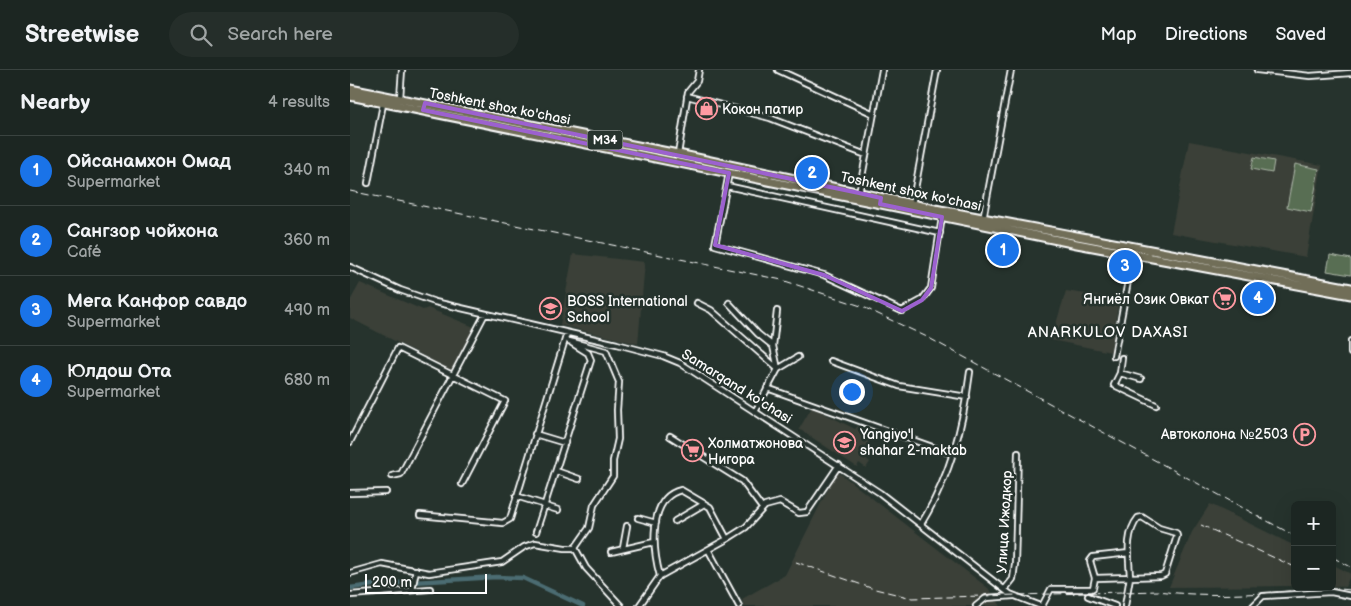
<!DOCTYPE html>
<html lang="en">
<head>
<meta charset="utf-8">
<style>
  body { margin:0; font-family:"Balsamiq Sans",sans-serif; background:#252e2a; color:#f1f3f6 }
  .controls { position:absolute; right:15px; bottom:15px; display:grid; overflow:hidden; border-radius:8px; box-shadow:0 5px 20px #0002 }
  .controls button { width:45px; height:45px; display:grid; place-items:center; padding:0; border:0; border-bottom:1px solid #3a4340; background:#1c2622; color:#f1f3f6; font:25px sans-serif }
  .scale { position:absolute; left:15px; bottom:12px; width:122px; box-sizing:border-box; padding-left:5px; border:2px solid #fff; border-top:0; font-size:14px; line-height:18px; white-space:nowrap; color:#fff; -webkit-text-stroke:4px #26332d; paint-order:stroke }
  .you { position:absolute; left:501px; top:321px; width:18px; height:18px; margin:-12px; border:4px solid #fff; border-radius:50%; background:#1a73e8; box-shadow:0 0 0 8px #1a73e833 }
  .badge { display:grid; place-items:center; width:32px; height:32px; border-radius:50%; background:#1a73e8; color:#fff; font-size:16px; font-weight:700 }
  .pin { position:absolute; translate:-50% -50%; border:2px solid #fff; box-shadow:0 1px 5px #0006 }
  .list { margin:0; padding:0; list-style:none }
  h2 { display:flex; justify-content:space-between; align-items:center; height:65px; margin:0; padding:0 20px; font-size:21px }
  h2 small { font-size:16px; font-weight:400; color:#a0a5a5 }
  .list li { display:grid; grid-template-columns:32px 1fr auto; gap:15px; align-items:center; box-sizing:border-box; height:70px; padding:0 20px; border-top:1px solid #3a4340 }
  .list b { display:block; font-size:19px; white-space:nowrap }
  .list p { margin:0; font-size:16px; white-space:nowrap; color:#a0a5a5 }
  .list em { font-size:16px; font-style:normal; color:#a0a5a5 }
  .icon { flex:none; width:28px; height:28px; fill:none; stroke:currentColor; stroke-width:2; stroke-linecap:round; stroke-linejoin:round }
  .map { position:relative; flex:none; width:1001px; height:536px; overflow:hidden }
  header { display:flex; align-items:center; gap:30px; box-sizing:border-box; height:70px; padding:0 25px; background:#1c2622; border-bottom:1px solid #3a4340 }
  header strong { font-size:24px }
  nav { display:flex; gap:28px; margin-inline-start:auto; font-size:18px }
  .search { width:350px; height:45px; background:#252e2a; display:flex; align-items:center; gap:12px; box-sizing:border-box; padding:0 18px; border-radius:28px; color:#a0a5a5; font-size:19px }
  main { display:flex }
  aside { flex:1; background:#1c2622 }
  .map>svg:first-child { display:block }
  .built { fill:#3a4038 }
  .park { fill:#596e52; stroke:#acb6a8 }
  .lines { fill:none; stroke-linecap:round; stroke-linejoin:round }
  .canal { stroke:#4b6c72; stroke-width:4.5 }
  .street-casing { stroke:#fff; stroke-width:8 }
  .primary-casing { stroke:#fff; stroke-width:11 }
  .street { stroke:#26332d; stroke-width:4.5 }
  .primary { stroke:#716e59; stroke-width:7 }
  .rail { stroke:#fff; stroke-width:1; stroke-dasharray:8 4; stroke-linecap:butt }
  .marked { fill:none; stroke:#9c61cf; stroke-width:4; stroke-linejoin:round }
  .labels { text-anchor:middle; stroke-width:5; stroke-linejoin:round; paint-order:stroke }
  .shield { fill:#26332d; stroke:#bec2c0; stroke-width:1 }
  .shield-label { font-size:12px; font-weight:bold; fill:#fff }
  .street-label { font-size:14px; fill:#fff; stroke:#26332d }
  .poi-label { font-size:14px; fill:#fff; stroke:#26332d; text-anchor:start }
  .neighbourhood-label { font-size:15px; letter-spacing:1px; fill:#fff; stroke:#26332d }
</style>
</head>
<body>
<header>
<strong>Streetwise</strong>
<div class="search"><svg class="icon" aria-label="search" viewBox="0 0 24 24"><circle cx="10" cy="10" r="6"/><path d="M15 15l6 6"/></svg>Search here</div>
<nav><a>Map</a><a>Directions</a><a>Saved</a></nav>
</header>
<main>
<aside>
<h2>Nearby<small>4 results</small></h2>
<ul class="list">
<li><span class="badge">1</span><div><b>Ойсанамхон Омад</b><p>Supermarket</p></div><em>340 m</em></li>
<li><span class="badge">2</span><div><b>Сангзор чойхона</b><p>Café</p></div><em>360 m</em></li>
<li><span class="badge">3</span><div><b>Мега Канфор савдо</b><p>Supermarket</p></div><em>490 m</em></li>
<li><span class="badge">4</span><div><b>Юлдош Ота</b><p>Supermarket</p></div><em>680 m</em></li>
</ul>
</aside>
<div class="map">
<svg width="1001" height="536" viewBox="0 0 1001 536">
  <rect width="100%" height="100%" fill="#26332d"/>
  <filter id="ink" filterUnits="userSpaceOnUse"><feTurbulence type="fractalNoise" baseFrequency=".02" numOctaves="2"/><feDisplacementMap in="SourceGraphic" scale="10" xChannelSelector="R" yChannelSelector="G"/><feConvolveMatrix kernelMatrix="1 2 1 2 8 2 1 2 1" color-interpolation-filters="sRGB"/></filter>
  <g filter="url(#ink)">
    <path class="built" d="M 839,71 L 972,95 L 956,187 L 821,163 Z
      M 223,184 L 295,192 L 288,274 L 210,255 Z
      M 10,213 L 73,240 L 78,238 L 124,257 L 101,300 L 0,248 L 0,231 Z
      M 716,221 L 769,229 L 761,282 L 701,270 Z
      M 462,337 L 505,359 L 508,356 L 523,362 L 513,386 L 520,392 L 516,398 L 509,393 L 507,397 L 449,359 Z
      M 487,401 L 638,518 L 651,536 L 394,536 L 392,529 L 435,505 Z
      M 860,434 L 945,476 L 945,516 L 819,517 L 842,462 Z
      M 982,494 L 1001,504 L 995,517 L 982,516 Z"/>
    <path class="park" d="M 904,87 L 924,91 L 922,103 L 901,99 Z
      M 945,94 L 969,99 L 961,142 L 937,137 Z
      M 980,185 L 1001,189 L 1001,205 L 977,201 Z"/>
    <g class="lines">
      <path class="canal" d="M 0,518 L 31,514 L 146,507 L 173,508 L 233,536"/>
      <defs>
        <path id="street" d="M 428,0 L 524,44
          M 907,0 L 960,6 L 1001,3
          M 337,26 L 420,48 L 516,85
          M 50,28 L 52,0
          M 328,84 L 338,22 L 347,11 L 349,0
          M 379,103 L 365,175 L 474,205 L 552,241 L 572,230 L 581,218 L 592,147
          M 18,113 L 33,34
          M 377,116 L 590,163
          M 509,123 L 532,0
          M 562,135 L 587,0
          M 633,149 L 661,0
          M 0,197 L 50,220 L 85,232 L 267,274 L 313,286 L 330,293 L 530,423 L 660,524 L 691,536
          M 347,233 L 361,240 L 428,299
          M 379,233 L 408,264 L 423,276
          M 427,241 L 423,276 L 428,299
          M 1001,271 L 1001,283
          M 764,286 L 783,184
          M 481,291 L 549,316 L 617,327
          M 770,303 L 772,288
          M 791,309 L 770,303 L 764,315 L 806,335
          M 417,318 L 602,384
          M 406,340 L 428,299 L 448,287
          M 185,364 L 215,373
          M 320,366 L 392,411 L 412,438
          M 0,372 L 48,278 L 155,331 L 112,414
          M 206,401 L 229,409
          M 42,406 L 51,404 L 135,244
          M 0,423 L 36,422
          M 166,426 L 195,435
          M 195,436 L 208,440
          M 70,445 L 153,453 L 160,449 L 217,263
          M 792,447 L 809,458 L 826,463 L 827,466 L 815,504 L 811,506 L 780,507 C 779,487 775,464 788,448 Z
          M 288,448 L 306,453
          M 325,451 L 354,434
          M 571,454 C 600,407 613,357 620,302
          M 186,462 L 241,290 L 238,283 L 222,273
          M 225,478 L 236,498 L 271,536
          M 273,478 L 277,456
          M 359,481 L 389,536
          M 261,482 L 304,472
          M 0,503 L 32,494 L 79,503 L 152,492 L 174,477 L 185,473 L 215,478 L 225,478 L 239,458 L 244,435 L 263,406 L 263,391 L 268,369 L 267,340 L 269,312 L 256,281 L 219,271
          M 310,506 C 303,481 297,428 331,420 L 360,437 L 377,469
          M 655,519 L 663,509 L 665,494 L 668,383
          M 62,520 L 66,500
          M 0,525 L 80,519
          M 738,526 L 765,536
          M 289,536 L 310,506 L 377,469 L 396,457 L 415,436 L 430,432 L 449,443 L 457,442 L 489,395
          M 626,536 L 636,528 L 664,526
          M 692,536 L 701,519 L 741,519 L 743,518 L 745,508
          M 775,536 L 780,507 L 745,508 L 740,491 L 743,487 L 779,483
          M 903,536 L 913,526 L 981,522 L 1001,526"/>
        <path id="primary" d="M 0,19 L 328,84 L 585,139 L 1001,218
          M 0,26 L 727,174 L 1001,225"/>
      </defs>
      <use href="#street" class="street-casing"/>
      <use href="#primary" class="primary-casing"/>
      <use href="#street" class="street"/>
      <use href="#primary" class="primary"/>
      <path class="rail" d="M 0,121 L 432,210 L 511,236 L 577,267 L 945,466
        M 851,455 L 945,497
        M 982,487 L 1001,497
        M 446,492 L 521,518 L 562,528 L 808,521 C 845,526 891,525 928,522 C 952,520 976,517 1001,520"/>
    </g>
  </g>
  <path class="marked" d="M 75,33 L 509,123 L 531,128 L 530,134 L 592,147 L 581,218 L 572,230 L 552,241 L 474,205 L 365,175 L 379,103 L 73,40 Z"/>
  <defs>
    <symbol id="shop-ring" viewBox="-11 -11 22 22"><circle r="9.5" fill="#26332d" stroke="#ff9aa2" stroke-width="1.5"/><path d="M-5-2.5h2.3a2.7 3.5 0 0 1 5.4 0H5L5.5 6h-11ZM-1.5-2.5h3a1.5 2.3 0 0 0-3 0Z" fill="#ff9aa2"/></symbol>
    <symbol id="supermarket-ring" viewBox="-11 -11 22 22"><circle r="9.5" fill="#26332d" stroke="#ff9aa2" stroke-width="1.5"/><path d="M-6-5.5h2.5l.6 2H6L4.5 2H-2.5L-4.4-4H-6ZM-1.5 3.2a1.3 1.3 0 1 0 .1 0ZM3 3.2a1.3 1.3 0 1 0 .1 0Z" fill="#ff9aa2"/></symbol>
    <symbol id="school-ring" viewBox="-11 -11 22 22"><circle r="9.5" fill="#26332d" stroke="#ff9aa2" stroke-width="1.5"/><path d="M0-5L7-2L0 1L-7-2ZM-4 1L0 2.5L4 1V4Q0 6-4 4Z" fill="#ff9aa2"/></symbol>
    <symbol id="parking-ring" viewBox="-11 -11 22 22"><circle r="9.5" fill="#26332d" stroke="#ff9aa2" stroke-width="1.5"/><path d="M-3.5-5.5H1a3.5 3.5 0 0 1 0 7H-1V5.5H-3.5ZM-1-3.4V-.6H.8a1.4 1.4 0 0 0 0-2.8Z" fill="#ff9aa2"/></symbol>
  </defs>
  <g fill-rule="evenodd">
    <use href="#shop-ring" x="344" y="26" width="25" height="25"/>
    <use href="#supermarket-ring" x="862" y="216" width="25" height="25"/>
    <use href="#school-ring" x="188" y="226" width="25" height="25"/>
    <use href="#parking-ring" x="942" y="352" width="25" height="25"/>
    <use href="#school-ring" x="482" y="360" width="25" height="25"/>
    <use href="#supermarket-ring" x="330" y="368" width="25" height="25"/>
  </g>
  <g class="labels">
    <rect class="shield" x="237.5" y="60.5" width="35" height="19" rx="4"/>
    <g class="shield-label">
      <text x="255" y="74">M34</text>
    </g>
    <g class="street-label">
      <text transform="translate(150 36) rotate(11)" y="5">Toshkent shox ko'chasi</text>
      <text transform="translate(561 121) rotate(12)" y="5">Toshkent shox ko'chasi</text>
      <text transform="translate(387 316) rotate(32)" y="5">Samarqand ko'chasi</text>
      <text transform="translate(654 452) rotate(-87)" y="5">Улица Ижодкор</text>
    </g>
    <g class="poi-label">
      <text x="372" y="44">Кокон патир</text>
      <text x="859" y="234" text-anchor="end">Янгиёл Озик Овкат</text>
      <text x="217" y="236">BOSS International<tspan x="217" dy="16">School</tspan></text>
      <text x="510" y="369">Yangiyo'l<tspan x="510" dy="16">shahar 2-maktab</tspan></text>
      <text x="938" y="369" text-anchor="end">Автоколона №2503</text>
      <text x="358" y="378">Холматжонова<tspan x="358" dy="16">Нигора</tspan></text>
    </g>
    <g class="neighbourhood-label">
      <text x="758" y="267">ANARKULOV DAXASI</text>
    </g>
  </g>
</svg>
<div class="controls">
<button>+</button>
<button>−</button>
</div>
<div class="scale">200 m</div>
<div class="you"></div>
<div class="pin badge" style="left:653px;top:180px">1</div>
<div class="pin badge" style="left:462px;top:103px">2</div>
<div class="pin badge" style="left:775px;top:196px">3</div>
<div class="pin badge" style="left:908px;top:228px">4</div>
</div>
</main>
</body>
</html>
